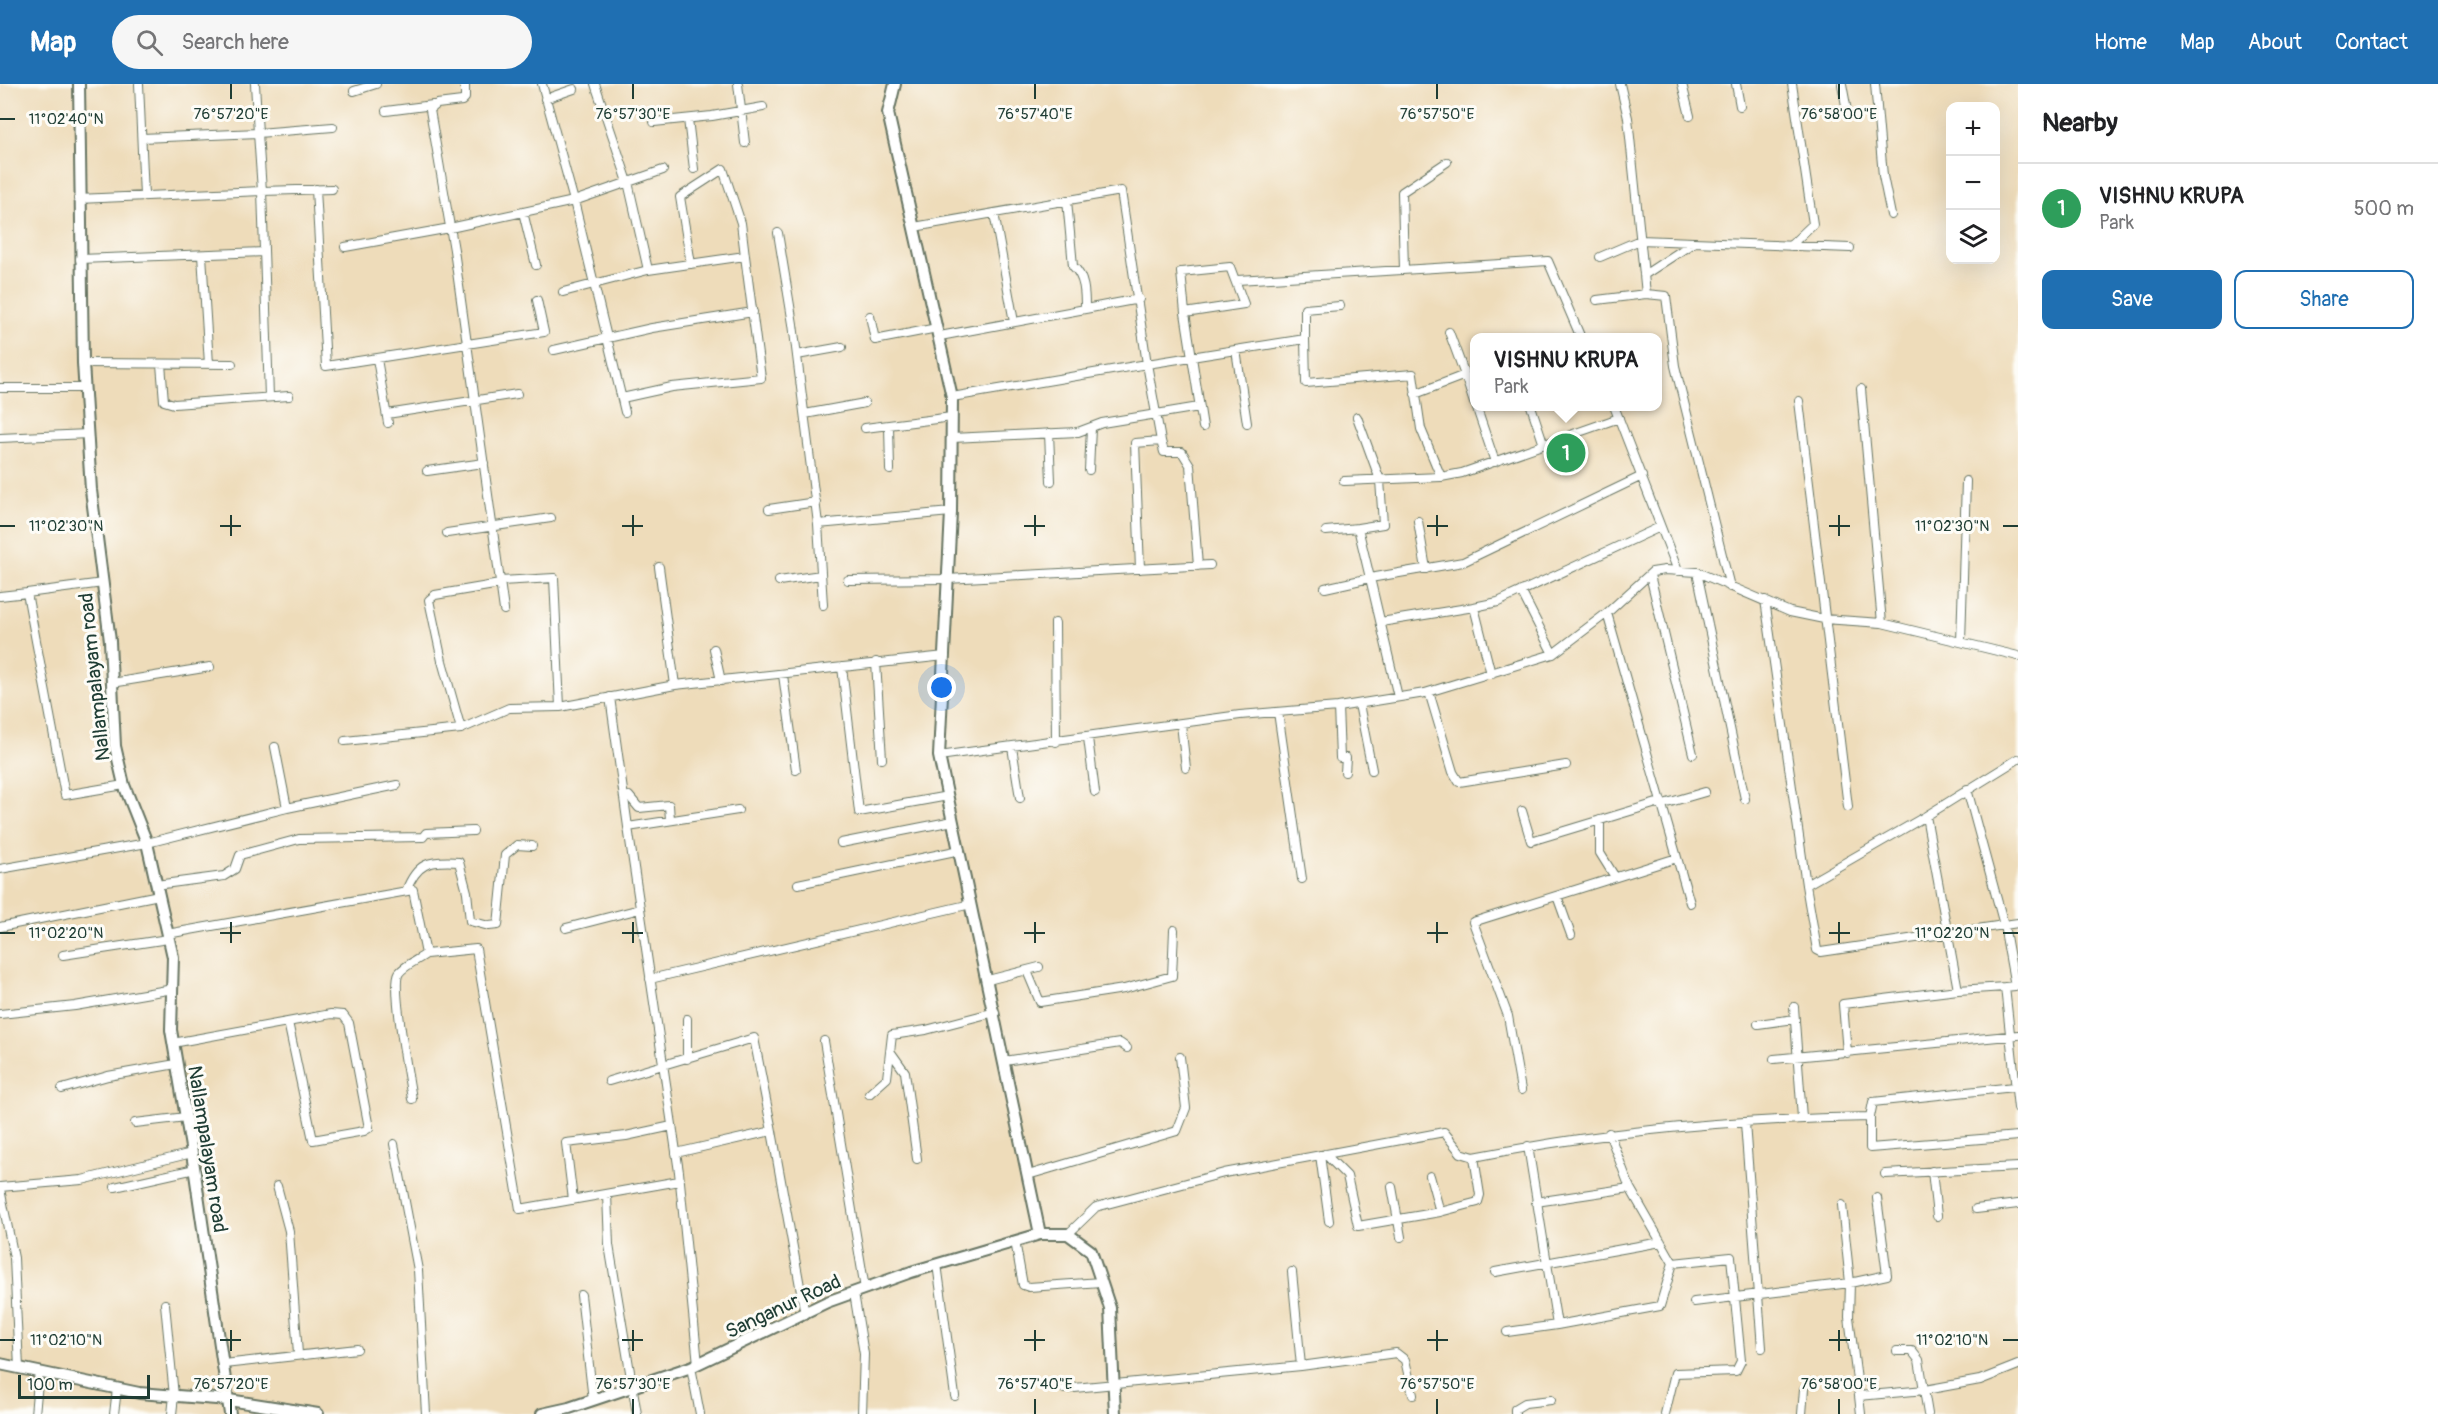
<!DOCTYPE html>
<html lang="en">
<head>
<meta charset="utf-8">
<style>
  body { margin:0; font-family:Pangolin,sans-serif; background:#f6f6f6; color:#202124 }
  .controls { position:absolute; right:18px; top:18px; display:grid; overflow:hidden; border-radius:12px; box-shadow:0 6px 24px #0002 }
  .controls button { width:54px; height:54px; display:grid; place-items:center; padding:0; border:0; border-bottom:2px solid #e0e0e0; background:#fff; color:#202124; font:30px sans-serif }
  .scale { position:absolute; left:18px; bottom:15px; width:132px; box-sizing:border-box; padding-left:6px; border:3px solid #1f3d34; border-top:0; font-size:16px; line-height:21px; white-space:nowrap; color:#1f3d34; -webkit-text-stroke:4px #fdfcf7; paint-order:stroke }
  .you { position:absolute; left:942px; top:604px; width:21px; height:21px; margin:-15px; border:4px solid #fff; border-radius:50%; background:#1a73e8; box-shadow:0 0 0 9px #1a73e833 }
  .badge { display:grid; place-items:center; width:39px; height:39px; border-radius:50%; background:#1f6fb2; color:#fff; font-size:20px; font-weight:700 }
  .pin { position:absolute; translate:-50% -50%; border:3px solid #fff; box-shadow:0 2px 6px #0006 }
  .popup { position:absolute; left:1470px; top:249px; width:192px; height:78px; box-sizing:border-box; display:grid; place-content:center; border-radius:12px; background:#fff; filter:drop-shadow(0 2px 4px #0005); font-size:20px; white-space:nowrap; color:#757577 }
  .popup b { font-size:22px; color:#202124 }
  .popup::after { content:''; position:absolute; left:50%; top:100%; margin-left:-12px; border:12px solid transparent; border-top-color:#fff }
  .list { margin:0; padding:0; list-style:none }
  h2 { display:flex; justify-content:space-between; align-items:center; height:78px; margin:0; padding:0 24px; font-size:26px }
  h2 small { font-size:20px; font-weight:400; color:#757577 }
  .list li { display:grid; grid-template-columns:39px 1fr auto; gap:18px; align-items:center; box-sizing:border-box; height:90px; padding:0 24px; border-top:2px solid #e0e0e0 }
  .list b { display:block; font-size:22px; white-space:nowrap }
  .list p { margin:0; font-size:20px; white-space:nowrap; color:#757577 }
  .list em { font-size:20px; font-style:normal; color:#757577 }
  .actions { display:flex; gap:12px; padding:18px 24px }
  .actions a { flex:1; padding:14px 0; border:2px solid #1f6fb2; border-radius:12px; text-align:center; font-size:21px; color:#1f6fb2 }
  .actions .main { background:#1f6fb2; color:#fff }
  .icon { flex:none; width:33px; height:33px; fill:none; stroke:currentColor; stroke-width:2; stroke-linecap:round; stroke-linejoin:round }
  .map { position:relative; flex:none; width:2018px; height:1330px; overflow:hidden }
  header { display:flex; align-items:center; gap:36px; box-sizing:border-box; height:84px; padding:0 30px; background:#1f6fb2; color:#fff }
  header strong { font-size:28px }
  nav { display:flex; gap:33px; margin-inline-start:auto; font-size:21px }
  .search { width:420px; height:54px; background:#f6f6f6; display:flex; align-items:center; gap:15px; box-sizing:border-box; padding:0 21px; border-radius:33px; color:#757577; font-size:22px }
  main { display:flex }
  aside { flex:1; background:#fff }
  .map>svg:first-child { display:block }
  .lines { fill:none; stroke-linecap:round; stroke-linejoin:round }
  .street-casing { stroke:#677563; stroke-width:10 }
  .secondary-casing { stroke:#677563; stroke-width:14 }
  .street { stroke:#fff; stroke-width:8 }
  .secondary { stroke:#fff; stroke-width:10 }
  .ticks { fill:none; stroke:#1f3d34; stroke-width:2 }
  .labels { text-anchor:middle; stroke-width:6; stroke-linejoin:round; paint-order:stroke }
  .street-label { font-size:20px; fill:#1f3d34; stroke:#fdfcf7 }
  .ticks-label { font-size:15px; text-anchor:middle; fill:#1f3d34; stroke:#fdfcf7; stroke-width:6; stroke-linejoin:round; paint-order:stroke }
</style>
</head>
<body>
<header>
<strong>Map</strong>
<div class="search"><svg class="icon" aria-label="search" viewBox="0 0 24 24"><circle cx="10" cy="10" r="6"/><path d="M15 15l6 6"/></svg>Search here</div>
<nav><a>Home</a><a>Map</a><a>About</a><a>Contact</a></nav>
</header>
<main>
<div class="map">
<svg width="2018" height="1330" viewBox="0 0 2018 1330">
  <rect width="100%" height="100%" fill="#fdfcf7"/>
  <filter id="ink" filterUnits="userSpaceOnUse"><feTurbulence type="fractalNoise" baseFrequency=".0167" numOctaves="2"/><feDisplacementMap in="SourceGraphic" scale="12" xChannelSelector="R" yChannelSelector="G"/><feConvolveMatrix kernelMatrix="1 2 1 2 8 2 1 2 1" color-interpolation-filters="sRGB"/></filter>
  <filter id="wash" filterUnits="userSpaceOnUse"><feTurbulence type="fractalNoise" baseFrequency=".008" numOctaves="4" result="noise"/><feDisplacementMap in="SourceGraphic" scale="24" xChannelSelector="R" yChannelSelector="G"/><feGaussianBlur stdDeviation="1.35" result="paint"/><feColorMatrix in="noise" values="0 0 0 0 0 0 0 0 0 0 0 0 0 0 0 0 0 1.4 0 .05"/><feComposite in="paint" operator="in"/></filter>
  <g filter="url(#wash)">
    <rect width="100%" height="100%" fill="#eedcba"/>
  </g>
  <g filter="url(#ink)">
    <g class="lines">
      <defs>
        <path id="street" d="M 139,0 L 144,112
          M 255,0 L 258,49 L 333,43
          M 465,0 L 465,14 L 462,17 L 437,20 L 430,26 L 454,166 L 504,526
          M 542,0 L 574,117 L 663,86
          M 595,0 L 628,98 L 648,186
          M 738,0 L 745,59
          M 1620,0 L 1628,34 L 1646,210 L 1666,212 L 1675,282 L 1730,503
          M 1682,0 L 1690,32
          M 1736,0 L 1740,22
          M 1842,0 L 1847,27
          M 1875,0 L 1883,92 L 1891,131
          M 354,7 L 376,0
          M 545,15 L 574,5
          M 386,27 L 433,21
          M 688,35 L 694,85
          M 654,38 L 712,32 L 763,23
          M 142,54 L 258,49 L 262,107 L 332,105
          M 316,105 L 326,282 L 544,248 L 537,216
          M 78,115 L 262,107 L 269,313
          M 1067,116 L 1073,182 C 1085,193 1085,209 1085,225
          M 523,128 L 536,181
          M 994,129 L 1014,238
          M 914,143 L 1121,107 L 1147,280 L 952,313
          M 778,149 L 793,240 L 818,440
          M 1790,162 L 1813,140 L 1792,0
          M 345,163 L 450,144 L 574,117 L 625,328
          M 202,171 L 209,280
          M 1600,173 L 1640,156 L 1850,164
          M 80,175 L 264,168
          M 691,180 L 680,113 L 723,85 L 741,139 L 745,172
          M 1404,186 L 1402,108 L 1447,78
          M 1644,191 L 1693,159
          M 1237,196 L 1548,177 L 1581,254
          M 563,208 L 648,186 L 745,172 L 761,294 L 672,303 L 622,314
          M 1597,216 L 1646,210
          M 1185,229 L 1244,220 L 1230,183 L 1181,188 L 1185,229 L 1203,343
          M 870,232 L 875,256 L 937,244
          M 1449,248 L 1465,291
          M 940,252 L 1139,215
          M 1305,255 L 1305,225 L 1340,222
          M 554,266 L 652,244 L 753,228
          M 1236,266 L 1247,339
          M 797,271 L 842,263
          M 377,275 L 388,339
          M 83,279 L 232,280
          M 161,280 L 164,317 L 174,320 L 289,312
          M 0,304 L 84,304
          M 1861,305 L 1882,539
          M 1415,310 L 1465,291 L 1474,319
          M 1799,317 L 1848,723
          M 1476,322 L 1495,378
          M 1531,322 L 1544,361
          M 1614,322 L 1678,487
          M 387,330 L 517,310
          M 805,330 L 865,319
          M 1357,333 L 1380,396 L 1383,440 L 1358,444 L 1370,494 L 1463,478 L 1642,392
          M 889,341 L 890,386
          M 865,344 L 952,333
          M 1049,349 L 1051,397
          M 0,354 L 88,350
          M 952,354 L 1078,348 L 1102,339 L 1199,323
          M 1161,357 L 1164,368 L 1182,368 L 1190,381 L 1198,482
          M 1089,386 L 1091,344
          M 427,387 L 484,379
          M 1344,397 L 1441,393
          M 769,425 L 816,418
          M 1418,437 L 1426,485
          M 1326,447 L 1358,444
          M 447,449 L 551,434
          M 659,483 L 675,601
          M 1140,485 L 1135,359 L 1161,357 L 1147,280 L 1305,255 L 1306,299 L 1413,290 L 1421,345 L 1441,393 L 1462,389 L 1619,334
          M 1697,488 L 1745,715
          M 1650,491 L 1693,670
          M 848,496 L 947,495 L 1210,481
          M 500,497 L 554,494 L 560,623 L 675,601 L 945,572
          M 779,497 L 821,491
          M 1325,504 L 1370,494 L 1398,613
          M 1521,507 L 1553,570
          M 27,509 L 103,499
          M 0,512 L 27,509 L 65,711 L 124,701
          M 1765,516 L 1806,801
          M 823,521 L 818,440 L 951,428
          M 1607,529 L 1690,819
          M 1381,538 L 1474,523
          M 1055,539 L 1056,658
          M 1961,558 L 1966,397
          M 714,565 L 721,597
          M 876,578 L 882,675
          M 842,583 L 859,728 L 948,712
          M 1491,590 L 1474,523 L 1498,518 L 1660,443
          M 783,591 L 796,686
          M 112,599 L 210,583
          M 1429,608 L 1453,688 L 1459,698 L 1566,681
          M 610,613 L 628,743
          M 1359,620 L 1372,686
          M 1338,623 L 1340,674 L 1346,674 L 1345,688
          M 1278,628 L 1302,795
          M 1181,640 L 1186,684
          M 461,645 L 442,577 L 429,516 L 435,511 L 500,500
          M 1088,654 L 1095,708
          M 345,657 L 461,645 L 509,624 L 560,623
          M 1012,663 L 1020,714
          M 939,672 L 1240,631 L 1338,623 L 1425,609 L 1553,570 L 1607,529 L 1652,488 L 1665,486 L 1697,488 L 1790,528 L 1824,535 L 1882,539 L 2018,572
          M 2018,675 L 1926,732 L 1806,801 L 1817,866 L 1821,868 L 2004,841 L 2015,902 L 2005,903 L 2018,1024
          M 1967,705 L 2004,841 L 2018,839
          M 629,712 L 639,724 L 669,721 L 670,736
          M 1660,721 L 1705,708
          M 287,724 L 397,701
          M 1522,727 L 1531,757 L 1660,718
          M 1926,732 L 1958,906
          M 1600,736 L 1600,769 L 1615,793
          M 841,759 L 953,737
          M 0,785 L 147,759 L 287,724 L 275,663
          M 798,800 L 960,766
          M 156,801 L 224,792 L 235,785 L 240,771 L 299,755 L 423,753 L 426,749 L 473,747
          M 406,807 C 417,779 428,776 459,778 L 467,808 L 470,837 L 489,842 L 498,841 L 505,771 L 517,761 L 532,762
          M 1557,812 L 1571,851
          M 0,843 L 159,811
          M 566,844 L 640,825
          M 167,850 L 413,806 L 426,870 L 476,865 L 520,1125 L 679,1097
          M 63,871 L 168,855
          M 1027,887 L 1040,918 L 1124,905 L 1172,892 L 1174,846
          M 650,895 L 971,820
          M 988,896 L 1039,883
          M 1794,923 L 1802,1034
          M 0,930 L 75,922 L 173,905
          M 687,935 L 687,975
          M 1758,940 L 1795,935
          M 824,957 L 865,1205
          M 173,959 L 331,930 L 343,931 L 349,939 L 369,1044 L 364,1047 L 313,1056 L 288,938
          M 890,967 L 905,988 L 917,1075
          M 1847,969 L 1843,920 L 1958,906 L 2005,903
          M 1774,975 L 2018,951
          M 1005,977 L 1120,959 L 1127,964
          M 609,997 L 754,954 L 772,1047
          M 62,1005 L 108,992 L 176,980
          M 1521,1006 L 1508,932 L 1473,838 L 1677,774
          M 869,1010 L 887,994 L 892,951 L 926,946 L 995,928
          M 412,1015 C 409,995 391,901 399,889 C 405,881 418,876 426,870
          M 1870,1033 L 1870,1064 L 2018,1052
          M 135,1039 L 186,1033
          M 1745,1039 L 1762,1264
          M 1609,1049 L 1630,1104 L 1673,1179 L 1731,1173 L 1741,1277 L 1736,1287 L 1675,1289 L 1665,1330
          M 394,1060 L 418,1186 L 426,1330
          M 1528,1062 L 1557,1241 L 1660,1222 L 1673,1179
          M 676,1069 L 772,1047 L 805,1230
          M 1325,1070 L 1347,1092 L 1358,1142 L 1440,1128 L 1430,1092
          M 1320,1071 L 1329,1137
          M 1932,1087 L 1937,1132
          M 1885,1090 L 2018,1083
          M 1028,1091 L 1177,1047 L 1186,1024 L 1180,973
          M 277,1102 L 289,1147 L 298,1270
          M 0,1103 L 82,1096 L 192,1069
          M 115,1103 L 195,1085
          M 1392,1103 L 1401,1153
          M 0,1105 L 14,1174 L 19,1284
          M 607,1110 L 609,1161 L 637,1330
          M 573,1116 L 566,1059 L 626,1052 L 672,1042
          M 1536,1118 L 1630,1104
          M 1842,1121 L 1850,1199 L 1849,1233 L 1859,1312
          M 1976,1125 L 2018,1120
          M 1440,1128 L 1478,1118 L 1480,1111 L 1474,1073
          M 1068,1150 L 1096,1123 L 1224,1089 L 1444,1048 L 1461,1069 L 1474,1073 C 1605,1047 1737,1035 1870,1033 L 1873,1018 L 2014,1003
          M 1015,1157 L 1023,1201 L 1029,1203 L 1101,1198
          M 937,1180 L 955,1312
          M 1495,1188 L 1661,1158
          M 854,1209 L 864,1270 L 862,1330
          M 581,1211 L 593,1316
          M 1694,1218 L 1850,1199 L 1887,1191 L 1877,1114
          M 165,1220 L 174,1312 L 172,1330
          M 1507,1248 L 1557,1241
          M 1897,1267 L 1912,1267 L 1919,1276 L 1928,1330
          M 224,1280 L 357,1265
          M 698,1280 L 679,1088 L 628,743 L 738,726
          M 1301,1282 L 1396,1269 L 1405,1276 L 1413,1311
          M 691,1283 L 700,1330
          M 1064,1305 L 1301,1282 L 1292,1188
          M 35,1330 L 39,1288
          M 114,1330 L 117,1305
          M 1515,1330 L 1515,1325 L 1525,1319 L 1551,1316
          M 1802,1330 L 1804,1305
          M 1861,1330 L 1859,1312 L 1925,1306 L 1980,1296 L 2018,1281"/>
        <path id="secondary" d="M 79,0 L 83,279 L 91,406 L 110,557 L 115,662 L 124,701 L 147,759 L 173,873 L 171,946 L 192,1069 L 230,1330
          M 895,0 L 888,29 L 952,313 L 951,428 L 939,672 L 1040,1150
          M 0,1280 L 139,1309 L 229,1316 L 318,1330
          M 542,1330 L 569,1324 L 691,1283 L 827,1218 L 911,1188 L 1040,1150 L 1068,1150 L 1091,1167 L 1110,1224 L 1115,1330"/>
      </defs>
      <use href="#street" class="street-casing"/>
      <use href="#secondary" class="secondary-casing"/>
      <use href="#street" class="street"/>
      <use href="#secondary" class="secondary"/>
    </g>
  </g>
  <path class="ticks" d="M 231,0 L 231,15M 633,0 L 633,15M 1035,0 L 1035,15M 1437,0 L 1437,15M 1839,0 L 1839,15M 0,35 L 15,35M 231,431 L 231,452M 633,431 L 633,452M 1035,431 L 1035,452M 1437,431 L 1437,452M 1839,431 L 1839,452M 0,442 L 15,442M 220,442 L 241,442M 622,442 L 643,442M 1024,442 L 1045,442M 1427,442 L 1448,442M 1829,442 L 1850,442M 2003,442 L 2018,442M 231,838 L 231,859M 633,838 L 633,859M 1035,838 L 1035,859M 1437,838 L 1437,859M 1839,838 L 1839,859M 0,849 L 15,849M 220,849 L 241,849M 622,849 L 643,849M 1024,849 L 1045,849M 1427,849 L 1448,849M 1829,849 L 1850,849M 2003,849 L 2018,849M 231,1246 L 231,1267M 633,1246 L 633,1267M 1035,1246 L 1035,1267M 1437,1246 L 1437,1267M 1839,1246 L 1839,1267M 0,1256 L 15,1256M 220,1256 L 241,1256M 622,1256 L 643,1256M 1024,1256 L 1045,1256M 1427,1256 L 1448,1256M 1829,1256 L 1850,1256M 2003,1256 L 2018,1256M 231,1315 L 231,1330M 633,1315 L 633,1330M 1035,1315 L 1035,1330M 1437,1315 L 1437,1330M 1839,1315 L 1839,1330"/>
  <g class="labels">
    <g class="street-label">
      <text transform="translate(94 593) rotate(-96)" y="7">Nallampalayam road</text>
      <text transform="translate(208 1065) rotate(81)" y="7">Nallampalayam road</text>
      <text transform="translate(783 1222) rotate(-25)" y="7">Sanganur Road</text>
    </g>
  </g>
  <g class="ticks-label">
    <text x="231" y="35">76°57'20"E</text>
    <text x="633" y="35">76°57'30"E</text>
    <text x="1035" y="35">76°57'40"E</text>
    <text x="1437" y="35">76°57'50"E</text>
    <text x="1839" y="35">76°58'00"E</text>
    <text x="66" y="40">11°02'40"N</text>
    <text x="66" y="447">11°02'30"N</text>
    <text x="1952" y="447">11°02'30"N</text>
    <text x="66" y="854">11°02'20"N</text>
    <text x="1952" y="854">11°02'20"N</text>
    <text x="66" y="1261">11°02'10"N</text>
    <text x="1952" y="1261">11°02'10"N</text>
    <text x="231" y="1305">76°57'20"E</text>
    <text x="633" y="1305">76°57'30"E</text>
    <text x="1035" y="1305">76°57'40"E</text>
    <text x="1437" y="1305">76°57'50"E</text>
    <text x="1839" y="1305">76°58'00"E</text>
  </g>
</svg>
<div class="controls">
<button>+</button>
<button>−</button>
<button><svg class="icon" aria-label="layers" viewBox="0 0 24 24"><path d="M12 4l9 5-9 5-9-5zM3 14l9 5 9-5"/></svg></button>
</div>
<div class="scale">100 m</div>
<div class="you"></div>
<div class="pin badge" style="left:1566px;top:369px;background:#2e9e5b">1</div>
<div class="popup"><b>VISHNU KRUPA</b>Park</div>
</div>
<aside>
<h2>Nearby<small></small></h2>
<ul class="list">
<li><span class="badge" style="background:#2e9e5b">1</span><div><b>VISHNU KRUPA</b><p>Park</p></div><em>500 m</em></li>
</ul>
<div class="actions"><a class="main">Save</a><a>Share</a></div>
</aside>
</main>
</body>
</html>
